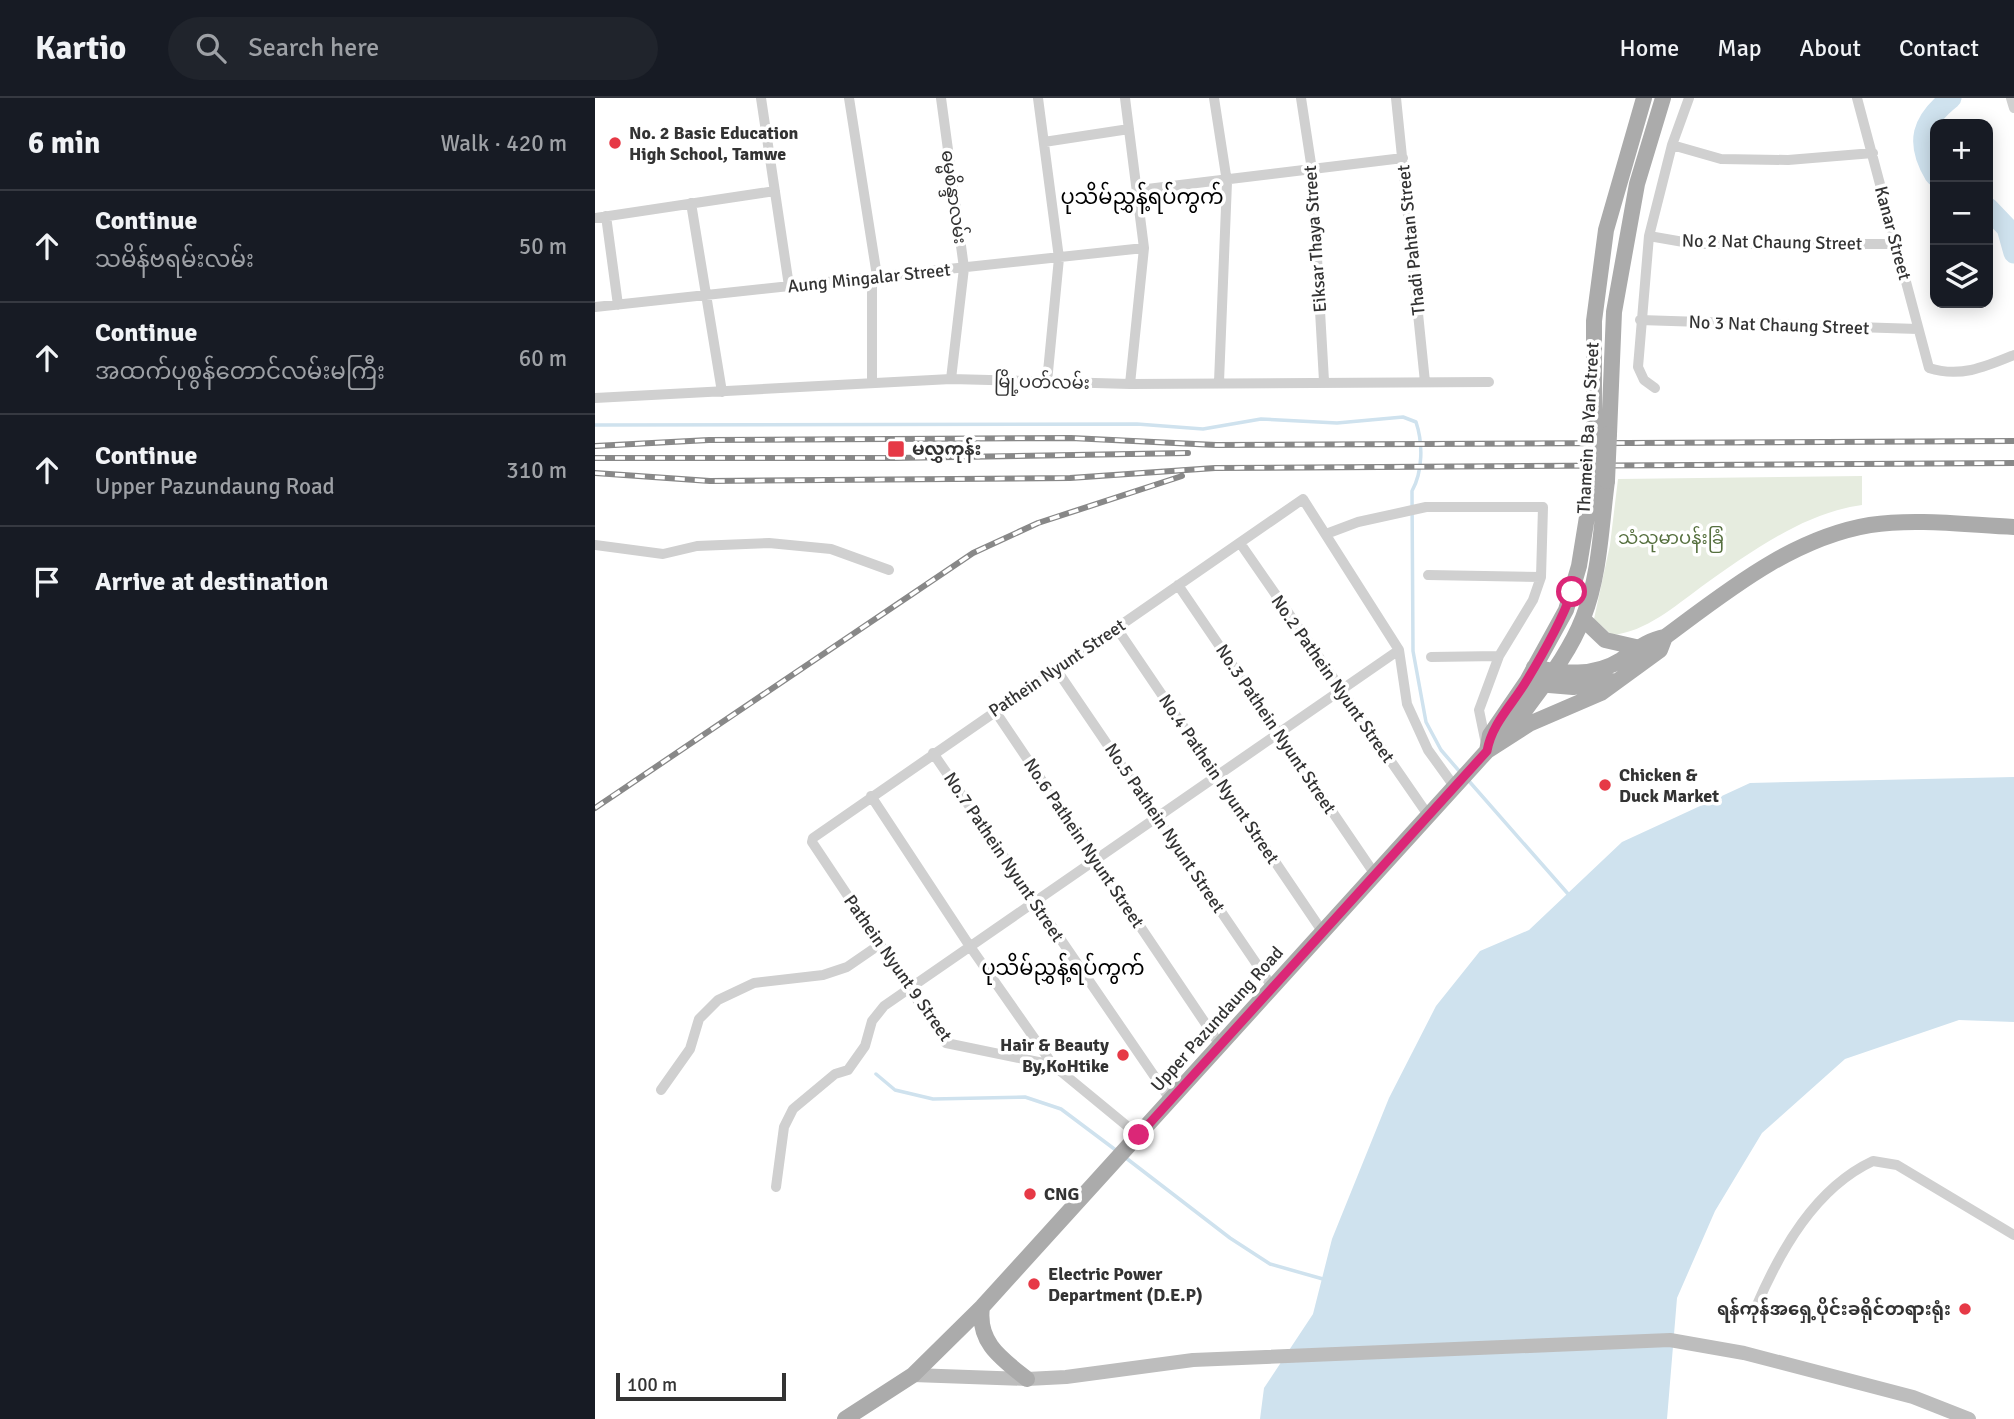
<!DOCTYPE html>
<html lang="en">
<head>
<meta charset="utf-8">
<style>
  body { margin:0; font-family:Signika,"Noto Sans Myanmar",sans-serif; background:#20242c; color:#f1f3f6 }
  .controls { position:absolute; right:21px; top:21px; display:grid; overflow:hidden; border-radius:14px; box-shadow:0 4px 18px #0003 }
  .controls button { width:63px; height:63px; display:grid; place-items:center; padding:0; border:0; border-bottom:2px solid #363941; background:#171b24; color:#f1f3f6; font:35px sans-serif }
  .scale { position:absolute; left:21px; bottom:18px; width:170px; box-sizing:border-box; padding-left:7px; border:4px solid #333; border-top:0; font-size:19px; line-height:24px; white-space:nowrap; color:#333; -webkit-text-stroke:5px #fff; paint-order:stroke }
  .stop { position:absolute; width:21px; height:21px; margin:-16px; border:5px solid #db2777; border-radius:50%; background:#fff }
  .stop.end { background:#db2777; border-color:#fff; box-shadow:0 2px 7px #0008 }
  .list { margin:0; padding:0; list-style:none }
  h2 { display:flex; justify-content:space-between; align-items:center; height:91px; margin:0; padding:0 28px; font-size:30px }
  h2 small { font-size:23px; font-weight:400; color:#9ea1a6 }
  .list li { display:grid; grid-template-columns:46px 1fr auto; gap:21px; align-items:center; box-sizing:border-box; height:112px; padding:0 28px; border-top:2px solid #363941 }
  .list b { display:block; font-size:26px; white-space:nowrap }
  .list p { margin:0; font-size:23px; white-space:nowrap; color:#9ea1a6 }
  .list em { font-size:23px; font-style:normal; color:#9ea1a6 }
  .icon { flex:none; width:38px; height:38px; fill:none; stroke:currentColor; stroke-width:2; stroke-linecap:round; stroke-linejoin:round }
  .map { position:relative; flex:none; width:1419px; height:1321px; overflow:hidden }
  header { display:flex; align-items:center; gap:42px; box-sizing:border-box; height:98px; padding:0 35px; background:#171b24; border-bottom:2px solid #363941 }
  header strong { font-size:33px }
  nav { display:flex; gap:38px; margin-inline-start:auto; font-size:24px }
  .search { width:490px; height:63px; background:#20242c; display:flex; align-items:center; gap:18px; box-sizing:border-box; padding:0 24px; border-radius:38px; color:#9ea1a6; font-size:26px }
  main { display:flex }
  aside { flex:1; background:#171b24 }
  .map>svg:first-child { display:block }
  .green { fill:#e6ecdf }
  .water { fill:#cfe2ee }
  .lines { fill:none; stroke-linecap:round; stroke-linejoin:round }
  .stream { stroke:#cfe2ee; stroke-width:3.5 }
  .river { stroke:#cfe2ee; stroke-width:21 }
  .street { stroke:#d0d0d0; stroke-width:10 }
  .secondary { stroke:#bdbdbd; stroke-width:14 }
  .primary { stroke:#ababab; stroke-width:16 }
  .rail-casing { stroke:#888; stroke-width:6 }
  .rail { stroke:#fff; stroke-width:3.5; stroke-dasharray:10; stroke-linecap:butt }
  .primary-bridge { stroke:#ababab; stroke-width:16 }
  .route { stroke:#db2777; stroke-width:9 }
  .poi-dot { fill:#e63946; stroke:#fff; stroke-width:2.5 }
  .labels { text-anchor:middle; stroke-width:7; stroke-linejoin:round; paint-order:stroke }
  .poi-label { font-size:18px; font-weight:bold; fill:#333; stroke:#fff; text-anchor:start }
  .street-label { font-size:18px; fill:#333; stroke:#fff }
  .park-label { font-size:18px; fill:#56703f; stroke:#fff }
  .quarter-label { font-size:21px; fill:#000; stroke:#fff }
</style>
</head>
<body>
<header>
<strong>Kartio</strong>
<div class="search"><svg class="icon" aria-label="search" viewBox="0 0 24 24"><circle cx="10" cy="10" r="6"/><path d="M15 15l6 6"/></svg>Search here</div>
<nav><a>Home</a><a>Map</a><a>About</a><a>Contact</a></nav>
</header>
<main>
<aside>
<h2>6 min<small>Walk · 420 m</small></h2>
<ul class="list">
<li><svg class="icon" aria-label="ahead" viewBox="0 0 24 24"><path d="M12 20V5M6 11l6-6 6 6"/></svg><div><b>Continue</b><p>သမိန်ဗရမ်းလမ်း</p></div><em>50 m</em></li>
<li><svg class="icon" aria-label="ahead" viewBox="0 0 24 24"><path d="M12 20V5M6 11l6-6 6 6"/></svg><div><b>Continue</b><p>အထက်ပုစွန်တောင်လမ်းမကြီး</p></div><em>60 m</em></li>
<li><svg class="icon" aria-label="ahead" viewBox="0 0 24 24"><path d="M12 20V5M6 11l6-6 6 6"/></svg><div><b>Continue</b><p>Upper Pazundaung Road</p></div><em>310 m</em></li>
<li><svg class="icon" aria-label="arrive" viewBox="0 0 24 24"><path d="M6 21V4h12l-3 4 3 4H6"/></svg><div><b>Arrive at destination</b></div></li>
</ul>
</aside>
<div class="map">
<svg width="1419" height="1321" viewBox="0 0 1419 1321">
  <rect width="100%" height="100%" fill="#fff"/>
  <path class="green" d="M 1267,378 L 1267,407 C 1208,415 1154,455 1106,489 C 1080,508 1051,534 1017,537 L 999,521 L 1015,447 L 1023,381 Z"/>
  <path class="water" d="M 1419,679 L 1419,924 L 1364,922 L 1250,961 L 1167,1035 L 1120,1113 L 1082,1200 L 1072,1321 L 665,1321 L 669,1290 L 718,1216 L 737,1141 L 794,1000 L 841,908 L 885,853 L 934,832 L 1027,744 L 1155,685 Z"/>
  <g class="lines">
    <path class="stream" d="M 0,327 L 542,326 L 608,331 L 666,321 L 742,325 L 808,319 L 821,324 C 828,345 828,373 817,393 L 818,553 L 831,624 L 846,652 L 865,674
      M 873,682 L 974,797
      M 281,976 L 300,992 L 338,1001 L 430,999 L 466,1011 L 522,1053
      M 531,1060 L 635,1140 L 675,1166 L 728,1181"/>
    <path class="river" d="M 1340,77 C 1320,44 1327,23 1356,0
      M 1393,110 L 1412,130 L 1419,155"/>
    <path class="street" d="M 166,0 L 194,188
      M 254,0 L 282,178
      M 346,0 L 369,170 L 356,281
      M 443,0 L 464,160 L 452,284
      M 530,0 L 549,150 L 535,286
      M 619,0 L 632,84 L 624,284
      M 706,0 L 717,72 L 729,283
      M 801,0 L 830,284
      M 1262,0 L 1334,270 C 1365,280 1390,269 1419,257
      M 1416,0 L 1419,10
      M 449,44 L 534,31
      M 1077,47 L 1126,61 L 1193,62 L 1278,55
      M 544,92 L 808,60
      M 96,105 L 127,294
      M 11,118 L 23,207
      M 0,120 L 180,93
      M 1054,138 L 1100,146 L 1301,146
      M 277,179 L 277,284
      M 0,209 L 549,150
      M 1045,222 L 1323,231
      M 1060,290 L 1049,282 L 1043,269 L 1054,138 L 1077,47 L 1094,0
      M 0,300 L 356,281 L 535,286 L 894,284
      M 731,436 L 763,424 L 831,409 L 948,409 L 946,479 L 938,502 L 904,558 L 884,612 L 891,646
      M 645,445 L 833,717
      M 0,447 L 68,456 L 102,448 L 174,445 L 236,451 L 294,472
      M 833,477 L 946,479
      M 583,487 L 779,775
      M 521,529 L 727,833
      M 836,559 L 904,558
      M 461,571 L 678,890
      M 400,613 L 625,947
      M 338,655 L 575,1001
      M 276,698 L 374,847 L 458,967 L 543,1037
      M 458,967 L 351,945 L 217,744 L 218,740 L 708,401 L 804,552 L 812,606 L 833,652 L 859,688
      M 66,992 L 95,951 L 104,921 L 123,902 L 159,885 L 228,877 L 252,869 L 284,847
      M 181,1089 L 189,1029 L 198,1011 L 240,976 L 253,972 L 270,948 L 277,923 L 289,908 L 804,552
      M 1161,1209 C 1185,1153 1220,1090 1278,1063 L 1302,1067 L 1419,1137"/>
    <path class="secondary" d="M 318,1277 L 432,1281 L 471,1279 L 598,1262 L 1075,1242 L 1149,1255 L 1318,1299 L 1374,1321"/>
    <path class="primary" d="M 999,334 L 999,223 L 1011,132 L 1049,0
      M 1014,336 L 1019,214 L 1042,86 L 1068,0
      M 988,521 L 1010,542 L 1045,550
      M 939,569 C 968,576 999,579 1026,562 C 1041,552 1053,542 1070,539 C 1132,493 1197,440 1275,427 C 1321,420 1373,427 1419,429
      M 942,586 L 978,589 L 1017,583
      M 913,637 C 938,598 971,564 988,520 C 1005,477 1006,428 1012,383
      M 892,653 L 895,637 L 932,583 L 971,512 L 984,468 L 998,382
      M 387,1209 C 382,1245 407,1261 432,1281
      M 250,1321 L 318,1277 L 387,1209 L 892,653 L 934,626 L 1006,595 L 1065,552 L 1070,539"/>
    <defs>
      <path id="rail" d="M 0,348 L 114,342 L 476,340 L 621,347 L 1419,343
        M 0,360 L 299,360 L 593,355
        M 0,375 L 115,383 L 475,380 L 620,370 L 1419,365
        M 0,710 L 378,455 L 443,425 L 587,378"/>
    </defs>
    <use href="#rail" class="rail-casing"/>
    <use href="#rail" class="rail"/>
    <path class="primary-bridge" d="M 998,382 L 999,334
      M 1012,383 L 1014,336"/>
  </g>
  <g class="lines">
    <path class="route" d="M 544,1037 L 892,653 C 897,625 918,606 932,582 C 949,554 966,524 977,494"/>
  </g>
  <g class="poi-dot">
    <circle cx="20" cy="45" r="7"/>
    <rect x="292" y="342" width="18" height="18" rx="3.5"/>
    <circle cx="1010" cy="687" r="7"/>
    <circle cx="528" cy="957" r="7"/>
    <circle cx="435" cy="1096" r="7"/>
    <circle cx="439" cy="1186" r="7"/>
    <circle cx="1370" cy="1211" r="7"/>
  </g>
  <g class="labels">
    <g class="poi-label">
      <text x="34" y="41">No. 2 Basic Education<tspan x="34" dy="21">High School, Tamwe</tspan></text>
      <text x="317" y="357">မလွှကုန်း</text>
      <text x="1024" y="683">Chicken &amp;<tspan x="1024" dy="21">Duck Market</tspan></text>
      <text x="514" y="953" text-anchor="end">Hair &amp; Beauty<tspan x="514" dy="21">By,KoHtike</tspan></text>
      <text x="449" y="1102">CNG</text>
      <text x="453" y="1182">Electric Power<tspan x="453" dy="21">Department (D.E.P)</tspan></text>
      <text x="1356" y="1217" text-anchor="end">ရန်ကုန်အရှေ့ပိုင်းခရိုင်တရားရုံး</text>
    </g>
    <g class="street-label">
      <text transform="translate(359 99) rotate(82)" y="6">ဓမ္မစိန္ဒာလမ်း</text>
      <text transform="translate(1298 135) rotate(75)" y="6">Kanar Street</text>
      <text transform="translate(720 141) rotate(-94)" y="6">Eiksar Thaya Street</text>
      <text transform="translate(816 142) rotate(-96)" y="6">Thadi Pahtan Street</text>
      <text transform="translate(1177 144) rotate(1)" y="6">No 2 Nat Chaung Street</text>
      <text transform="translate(274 180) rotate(-6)" y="6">Aung Mingalar Street</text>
      <text transform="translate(1184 227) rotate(2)" y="6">No 3 Nat Chaung Street</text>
      <text transform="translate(447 284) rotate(1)" y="6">မြို့ပတ်လမ်း</text>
      <text transform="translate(993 330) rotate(-87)" y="6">Thamein Ba Yan Street</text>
      <text transform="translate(462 570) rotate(-34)" y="6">Pathein Nyunt Street</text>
      <text transform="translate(738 581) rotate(55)" y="6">No.2 Pathein Nyunt Street</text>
      <text transform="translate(681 631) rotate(56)" y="6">No.3 Pathein Nyunt Street</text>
      <text transform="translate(624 681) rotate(56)" y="6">No.4 Pathein Nyunt Street</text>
      <text transform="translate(570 730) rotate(56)" y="6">No.5 Pathein Nyunt Street</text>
      <text transform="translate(489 745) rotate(56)" y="6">No.6 Pathein Nyunt Street</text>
      <text transform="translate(409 759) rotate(56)" y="6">No.7 Pathein Nyunt Street</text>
      <text transform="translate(303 870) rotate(55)" y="6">Pathein Nyunt 9 Street</text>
      <text transform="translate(622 921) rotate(-48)" y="6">Upper Pazundaung Road</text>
    </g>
    <g class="park-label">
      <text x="1076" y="446">သံသုမာပန်းခြံ</text>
    </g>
    <g class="quarter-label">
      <text x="547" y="106">ပုသိမ်ညွှန့်ရပ်ကွက်</text>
      <text x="468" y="877">ပုသိမ်ညွှန့်ရပ်ကွက်</text>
    </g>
  </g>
</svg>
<div class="controls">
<button>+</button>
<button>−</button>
<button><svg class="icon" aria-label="layers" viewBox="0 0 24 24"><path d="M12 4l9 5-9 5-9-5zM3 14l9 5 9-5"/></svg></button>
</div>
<div class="scale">100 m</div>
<div class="stop" style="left:977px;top:494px"></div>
<div class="stop end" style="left:544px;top:1037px"></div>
</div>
</main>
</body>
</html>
